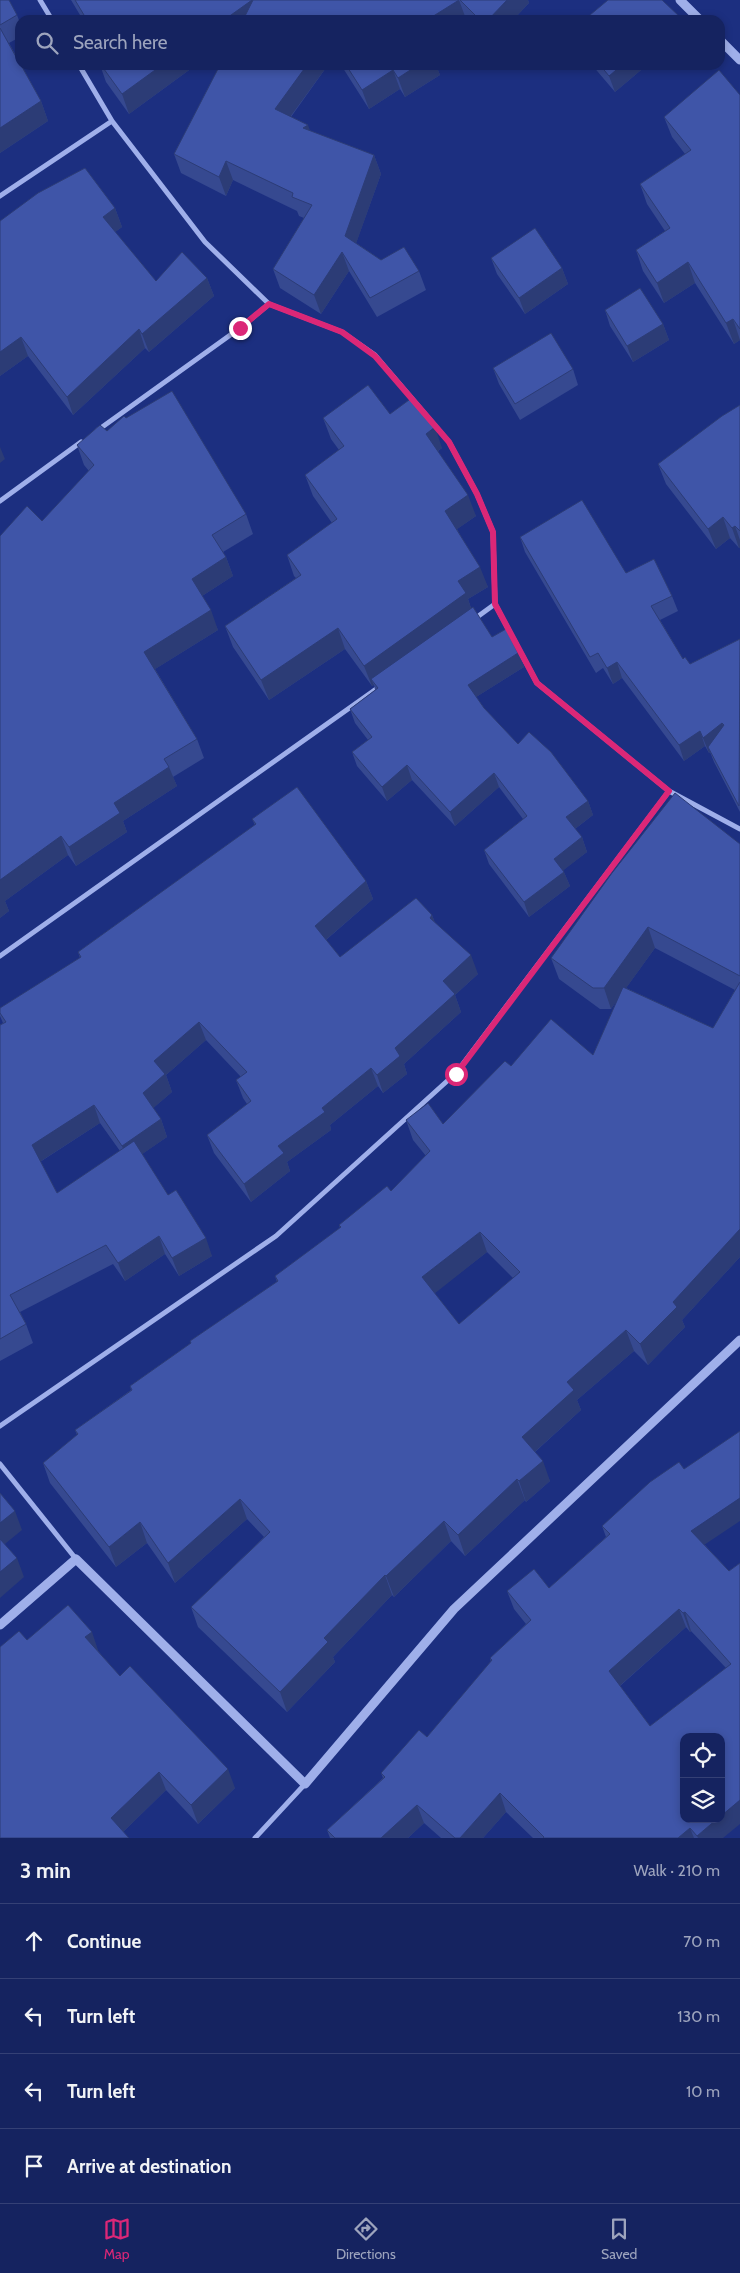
<!DOCTYPE html>
<html lang="en">
<head>
<meta charset="utf-8">
<style>
  body { margin:0; font-family:Cabin,sans-serif; background:#222f69; color:#f1f3f6 }
  .controls { position:absolute; right:15px; bottom:15px; display:grid; overflow:hidden; border-radius:10px; box-shadow:0 2px 8px #0003 }
  .controls button { width:45px; height:45px; display:grid; place-items:center; padding:0; border:0; border-bottom:1px solid #344075; background:#152360; color:#f1f3f6; font:25px sans-serif }
  .stop { position:absolute; width:15px; height:15px; margin:-11px; border:4px solid #db2777; border-radius:50%; background:#fff }
  .stop.end { background:#db2777; border-color:#fff; box-shadow:0 1px 5px #0008 }
  .list { margin:0; padding:0; list-style:none }
  h2 { display:flex; justify-content:space-between; align-items:center; height:65px; margin:0; padding:0 20px; font-size:21px }
  h2 small { font-size:16px; font-weight:400; color:#9da4bd }
  .list li { display:grid; grid-template-columns:32px 1fr auto; gap:15px; align-items:center; box-sizing:border-box; height:75px; padding:0 20px; border-top:1px solid #344075 }
  .list b { display:block; font-size:19px; white-space:nowrap }
  .list em { font-size:16px; font-style:normal; color:#9da4bd }
  .icon { flex:none; width:28px; height:28px; fill:none; stroke:currentColor; stroke-width:2; stroke-linecap:round; stroke-linejoin:round }
  .map { position:relative; flex:none; width:740px; height:1838px; overflow:hidden }
  .search { position:absolute; background:#152360; box-shadow:0 2px 8px #0003; left:15px; right:15px; top:15px; height:55px; display:flex; align-items:center; gap:12px; box-sizing:border-box; padding:0 18px; border-radius:15px; color:#9da4bd; font-size:19px }
  .sheet { height:365px; background:#152360 }
  nav { display:flex; justify-content:space-around; align-items:center; box-sizing:border-box; height:70px; border-top:1px solid #344075; background:#152360; font-size:14px; color:#9da4bd }
  nav a { display:grid; justify-items:center; gap:2px }
  nav .on { color:#db2777 }
  .map>svg:first-child { display:block }
  .lines { fill:none; stroke-linecap:round; stroke-linejoin:round }
  .minor { stroke:#9fafea; stroke-width:5 }
  .tertiary { stroke:#9fafea; stroke-width:9 }
  .wall { fill:#364990; fill-rule:evenodd }
  .shaded-wall { fill:#2c3c76 }
  .building { fill:#3f55a8; stroke:#2c3c76; fill-rule:evenodd }
  .route { stroke:#db2777; stroke-width:6 }
</style>
</head>
<body>
<div class="map">
<svg width="740" height="1838" viewBox="0 0 740 1838">
  <rect width="100%" height="100%" fill="#1c2f80"/>
  <g class="lines">
    <path class="minor" d="M 40,0 L 52,20
      M 112,121 L 205,242 L 269,304 L 342,332 L 375,355 L 449,442 L 477,494 L 493,532 L 495,604 L 537,683 L 669,791
      M 0,196 L 112,121 L 79,65
      M 98,430 L 240,328 L 269,304
      M 0,501 L 81,442
      M 473,620 L 495,604
      M 0,956 L 379,687
      M 0,1426 L 276,1236 L 456,1073 L 669,791 L 740,829
      M 0,1464 L 76,1559
      M 255,1838 L 305,1784"/>
    <path class="tertiary" d="M 680,0 L 700,20
      M 720,40 L 740,60
      M 0,1625 L 76,1559 L 305,1784 L 454,1609 L 740,1340"/>
  </g>
  <path class="wall" d="M 0,0 L 17,15 L 20,23 L 20,37 L 9,43 L 41,101 L 48,121 L 0,153 Z
    M 71,0 L 528,0 L 529,3 L 513,20 L 468,20 L 466,19 L 464,20 L 83,20 Z
    M 100,65 L 196,65 L 129,114 L 106,82 Z
    M 328,65 L 291,117 L 310,131 L 374,155 L 381,174 L 356,243 L 381,260 L 419,271 L 426,290 L 377,317 L 349,271 L 321,314 L 280,288 L 273,269 L 304,218 L 299,216 L 297,211 L 233,180 L 226,196 L 181,173 L 174,154 Z
    M 341,65 L 436,65 L 440,75 L 405,97 L 400,89 L 369,109 Z
    M 592,65 L 647,65 L 615,92 Z
    M 740,95 L 740,340 L 734,344 L 695,283 L 664,303 L 643,271 L 636,250 L 665,231 L 647,204 L 640,184 L 685,154 L 672,137 L 664,117 Z
    M 115,208 L 122,227 L 115,232 L 156,281 L 207,278 L 214,296 L 149,352 L 145,348 L 73,415 L 28,356 L 0,376 L 0,221 Z
    M 491,258 L 562,268 L 568,284 L 525,314 L 497,274 Z
    M 605,310 L 663,324 L 669,340 L 633,362 L 610,326 Z
    M 493,368 L 573,369 L 578,385 L 520,420 L 499,384 Z
    M 740,405 L 740,548 L 739,548 L 730,538 L 716,549 L 666,484 L 658,464 Z
    M 390,414 L 442,448 L 438,451 L 476,516 L 457,529 L 488,587 L 468,599 L 471,608 L 492,637 L 518,653 L 524,667 L 476,697 L 484,708 L 518,744 L 588,801 L 593,815 L 575,829 L 582,837 L 587,852 L 563,870 L 570,886 L 529,917 L 489,864 L 484,850 L 523,819 L 499,787 L 455,826 L 412,780 L 387,801 L 357,766 L 352,752 L 368,740 L 355,723 L 350,709 L 375,690 L 374,685 L 372,686 L 345,649 L 269,700 L 233,647 L 225,626 L 296,578 L 294,576 L 287,555 L 332,523 L 313,496 L 305,475 L 339,450 L 331,439 L 323,418 Z
    M 126,418 L 246,514 L 253,534 L 223,552 L 226,557 L 233,576 L 202,596 L 218,630 L 155,669 L 197,739 L 204,758 L 173,777 L 177,786 L 123,821 L 127,832 L 76,866 L 68,855 L 5,901 L 9,911 L 0,918 L 42,521 L 89,471 L 84,465 L 77,445 L 107,431 Z
    M 520,537 L 626,573 L 672,596 L 678,611 L 660,620 L 683,659 L 690,664 L 740,639 L 740,812 L 714,762 L 710,752 L 709,753 L 705,746 L 684,761 L 622,678 L 613,684 L 603,668 L 596,673 L 525,552 Z
    M 252,819 L 366,881 L 373,899 L 326,940 L 340,957 L 432,915 L 435,923 L 478,974 L 455,995 L 461,1012 L 404,1064 L 407,1074 L 383,1093 L 378,1086 L 330,1125 L 331,1130 L 287,1162 L 290,1171 L 251,1202 L 214,1153 L 207,1135 L 247,1104 L 243,1098 L 236,1080 L 241,1077 L 206,1040 L 166,1075 L 172,1092 L 153,1108 L 161,1119 L 167,1137 L 142,1154 L 168,1195 L 212,1256 L 179,1276 L 165,1254 L 125,1281 L 113,1264 L 20,1312 L 26,1324 L 33,1343 L 0,1361 L 0,1025 L 3,1023 L 0,1016 L 0,1008 L 80,958 L 78,952 L 255,825 ZM 100,1123 L 120,1151 L 57,1193 L 40,1162 Z
    M 740,844 L 740,1257 L 682,1320 L 685,1327 L 648,1365 L 634,1351 L 577,1400 L 581,1410 L 535,1452 L 550,1481 L 526,1502 L 525,1500 L 465,1556 L 451,1541 L 394,1597 L 392,1595 L 333,1657 L 335,1662 L 287,1712 L 198,1627 L 191,1607 L 264,1537 L 247,1519 L 175,1583 L 147,1543 L 116,1567 L 50,1483 L 43,1463 L 77,1435 L 75,1430 L 131,1390 L 130,1386 L 191,1343 L 190,1341 L 277,1282 L 275,1276 L 340,1228 L 339,1225 L 391,1191 L 426,1156 L 413,1140 L 406,1120 L 443,1124 L 511,1066 L 593,1055 L 618,999 L 611,1009 L 600,1009 L 559,979 L 551,958 ZM 655,948 L 735,990 L 713,1028 L 626,988 ZM 487,1252 L 513,1278 L 459,1324 L 434,1293 Z
    M 602,1526 L 705,1545 L 729,1571 L 740,1563 L 723,1838 L 533,1838 L 506,1812 L 483,1838 L 441,1838 L 424,1823 L 408,1838 L 330,1838 L 327,1830 L 383,1778 L 381,1773 L 427,1737 L 491,1662 L 490,1658 L 526,1624 L 514,1609 L 507,1591 L 549,1588 L 606,1537 ZM 686,1627 L 690,1632 L 691,1631 L 726,1668 L 650,1726 L 620,1686 Z
    M 27,1640 L 98,1650 L 98,1651 L 120,1676 L 235,1788 L 198,1824 L 166,1790 L 123,1832 L 0,1838 Z"/>
  <path class="shaded-wall" d="M 252,0 L 254,0 L 257,20 L 224,20 Z
    M 459,0 L 466,19 L 464,20 L 427,20 Z
    M 507,0 L 528,0 L 529,3 L 513,20 L 488,20 Z
    M 162,65 L 196,65 L 129,114 L 122,94 Z
    M 307,65 L 328,65 L 282,128 L 275,109 Z
    M 418,65 L 436,65 L 440,75 L 405,97 L 398,78 Z
    M 622,65 L 647,65 L 615,92 L 609,76 Z
    M 393,70 L 400,89 L 369,109 L 362,90 Z
    M 41,101 L 48,121 L 0,153 L 0,128 Z
    M 308,125 L 315,144 L 303,128 Z
    M 374,155 L 381,174 L 352,255 L 345,236 Z
    M 226,161 L 233,180 L 226,196 L 219,177 Z
    M 115,208 L 122,227 L 110,236 L 103,217 Z
    M 342,252 L 349,271 L 321,314 L 314,295 Z
    M 688,262 L 695,283 L 664,303 L 657,283 Z
    M 562,268 L 568,284 L 525,314 L 519,298 Z
    M 207,278 L 214,296 L 149,352 L 142,334 Z
    M 733,319 L 740,340 L 734,344 L 726,323 Z
    M 663,324 L 669,340 L 633,362 L 627,346 Z
    M 139,329 L 145,348 L 73,415 L 67,397 Z
    M 21,337 L 28,356 L 0,376 L 0,352 Z
    M 435,427 L 442,448 L 433,454 L 426,434 Z
    M 0,447 L 5,459 L 0,463 Z
    M 468,495 L 476,516 L 453,532 L 445,511 Z
    M 723,517 L 730,538 L 716,549 L 708,529 Z
    M 735,526 L 740,540 L 740,548 L 739,548 L 732,528 Z
    M 226,557 L 233,576 L 199,598 L 192,579 Z
    M 480,567 L 488,587 L 468,599 L 473,614 L 371,679 L 374,685 L 372,686 L 364,666 L 458,581 Z
    M 211,610 L 218,630 L 152,671 L 144,652 Z
    M 338,628 L 345,649 L 269,700 L 261,680 Z
    M 518,653 L 524,667 L 473,699 L 468,685 Z
    M 617,662 L 622,678 L 613,684 L 607,668 Z
    M 722,723 L 728,738 L 708,747 L 710,752 L 709,753 L 703,738 Z
    M 700,731 L 705,746 L 684,761 L 679,745 Z
    M 407,765 L 412,780 L 387,801 L 382,787 Z
    M 169,767 L 177,786 L 123,821 L 127,832 L 76,866 L 69,847 L 114,803 Z
    M 494,773 L 499,787 L 455,826 L 450,812 Z
    M 588,801 L 593,815 L 571,832 L 566,817 Z
    M 61,836 L 68,855 L 5,901 L 9,911 L 0,918 L 0,880 Z
    M 582,837 L 587,852 L 560,873 L 554,859 Z
    M 564,872 L 570,886 L 529,917 L 524,902 Z
    M 366,881 L 373,899 L 321,944 L 315,926 Z
    M 432,915 L 439,933 L 430,918 Z
    M 648,927 L 655,948 L 611,1009 L 604,988 Z
    M 471,955 L 478,974 L 455,995 L 461,1012 L 404,1064 L 407,1074 L 383,1093 L 377,1075 L 395,1048 L 443,981 Z
    M 199,1022 L 206,1040 L 166,1075 L 172,1092 L 150,1111 L 143,1093 L 154,1061 Z
    M 371,1068 L 378,1086 L 330,1125 L 331,1130 L 287,1162 L 290,1171 L 251,1202 L 244,1184 L 278,1146 L 322,1108 Z
    M 94,1105 L 100,1123 L 38,1163 L 32,1145 Z
    M 161,1119 L 167,1137 L 128,1164 L 122,1146 Z
    M 740,1229 L 740,1257 L 682,1320 L 685,1327 L 648,1365 L 640,1344 L 673,1302 Z
    M 480,1232 L 487,1252 L 429,1298 L 422,1277 Z
    M 159,1236 L 165,1254 L 125,1281 L 118,1263 Z
    M 206,1238 L 212,1256 L 179,1276 L 172,1258 Z
    M 626,1330 L 634,1351 L 577,1400 L 581,1410 L 529,1457 L 522,1437 L 567,1382 Z
    M 543,1461 L 550,1481 L 526,1502 L 519,1481 Z
    M 517,1479 L 525,1500 L 465,1556 L 458,1535 Z
    M 740,1498 L 740,1521 L 698,1549 L 691,1531 Z
    M 240,1499 L 247,1519 L 175,1583 L 168,1563 Z
    M 15,1511 L 22,1530 L 0,1548 L 0,1523 Z
    M 444,1521 L 451,1541 L 394,1597 L 386,1576 Z
    M 140,1522 L 147,1543 L 116,1567 L 109,1547 Z
    M 17,1558 L 24,1577 L 0,1598 L 0,1572 Z
    M 385,1575 L 392,1595 L 333,1657 L 335,1662 L 287,1712 L 280,1692 L 324,1638 Z
    M 679,1609 L 686,1627 L 616,1689 L 609,1671 Z
    M 685,1612 L 691,1631 L 690,1632 L 683,1613 Z
    M 92,1632 L 98,1650 L 92,1656 L 85,1637 Z
    M 228,1769 L 235,1788 L 198,1824 L 191,1805 Z
    M 159,1772 L 166,1790 L 118,1837 L 111,1818 Z
    M 500,1793 L 506,1812 L 483,1838 L 460,1838 Z
    M 740,1800 L 740,1824 L 723,1838 L 698,1838 L 697,1836 L 717,1819 L 721,1819 L 721,1816 Z
    M 417,1805 L 424,1823 L 408,1838 L 381,1838 Z
    M 690,1828 L 694,1838 L 678,1838 Z"/>
  <path class="building" d="M 0,0 L 9,0 L 17,15 L 0,25 Z
    M 75,0 L 252,0 L 224,20 L 87,20 Z
    M 253,0 L 459,0 L 427,20 L 243,20 Z
    M 460,0 L 507,0 L 488,20 L 480,20 Z
    M 608,0 L 662,0 L 680,17 L 677,20 L 584,20 Z
    M 0,28 L 20,64 L 20,65 L 21,65 L 41,101 L 0,128 Z
    M 101,65 L 162,65 L 122,94 Z
    M 220,65 L 307,65 L 275,109 L 308,125 L 303,128 L 374,155 L 345,236 L 381,260 L 404,247 L 419,271 L 370,298 L 342,252 L 314,295 L 273,269 L 312,205 L 292,197 L 293,193 L 226,161 L 219,177 L 174,154 Z
    M 346,65 L 418,65 L 398,78 L 393,70 L 362,90 Z
    M 600,65 L 622,65 L 609,76 Z
    M 719,70 L 740,95 L 740,329 L 733,319 L 726,323 L 688,262 L 657,283 L 636,250 L 670,228 L 640,184 L 691,150 L 664,117 Z
    M 85,168 L 115,208 L 103,217 L 156,281 L 182,252 L 207,278 L 142,334 L 139,329 L 67,397 L 21,337 L 0,352 L 0,221 L 38,193 Z
    M 535,228 L 562,268 L 519,298 L 491,258 Z
    M 640,288 L 663,324 L 627,346 L 605,310 Z
    M 551,333 L 573,369 L 515,404 L 493,368 Z
    M 368,385 L 390,414 L 413,397 L 435,427 L 426,434 L 468,495 L 445,511 L 480,567 L 458,581 L 466,593 L 364,666 L 338,628 L 261,680 L 225,626 L 301,575 L 287,555 L 337,519 L 305,475 L 344,446 L 323,418 Z
    M 172,391 L 246,514 L 212,535 L 226,557 L 192,579 L 211,610 L 144,652 L 197,739 L 164,759 L 169,767 L 114,803 L 120,813 L 69,847 L 61,836 L 0,880 L 0,536 L 27,506 L 42,521 L 94,465 L 77,445 L 100,425 L 107,431 L 124,416 L 126,418 Z
    M 740,405 L 740,531 L 735,526 L 732,528 L 723,517 L 708,529 L 658,464 L 722,416 Z
    M 582,500 L 626,573 L 654,559 L 672,596 L 651,606 L 683,659 L 685,657 L 690,664 L 740,639 L 739,806 L 708,747 L 724,725 L 722,723 L 703,738 L 700,731 L 679,745 L 617,662 L 607,668 L 598,653 L 590,657 L 520,537 Z
    M 473,607 L 492,637 L 506,629 L 518,653 L 468,685 L 484,708 L 518,744 L 529,732 L 551,752 L 588,801 L 566,817 L 582,837 L 554,859 L 564,872 L 524,902 L 484,850 L 527,816 L 494,773 L 450,812 L 407,765 L 382,787 L 352,752 L 372,737 L 350,709 L 378,688 L 371,679 Z
    M 297,787 L 366,881 L 315,926 L 340,957 L 416,898 L 432,915 L 430,918 L 471,955 L 443,981 L 455,994 L 395,1048 L 400,1056 L 377,1075 L 371,1068 L 322,1108 L 325,1112 L 278,1146 L 284,1153 L 244,1184 L 207,1135 L 251,1101 L 236,1080 L 247,1072 L 199,1022 L 154,1061 L 165,1074 L 143,1093 L 161,1119 L 122,1146 L 94,1105 L 32,1145 L 57,1193 L 134,1141 L 168,1195 L 176,1190 L 206,1238 L 172,1258 L 159,1236 L 118,1263 L 106,1245 L 10,1295 L 26,1324 L 0,1339 L 0,1025 L 6,1022 L 0,1013 L 0,1008 L 81,957 L 78,952 L 256,824 L 252,819 Z
    M 675,793 L 740,844 L 740,976 L 648,927 L 604,988 L 593,988 L 551,958 L 612,873 Z
    M 740,982 L 740,1229 L 673,1302 L 677,1307 L 640,1344 L 626,1330 L 567,1382 L 574,1390 L 522,1437 L 543,1461 L 519,1481 L 517,1479 L 458,1535 L 444,1521 L 386,1576 L 385,1575 L 324,1638 L 328,1642 L 280,1692 L 191,1607 L 270,1532 L 240,1499 L 168,1563 L 140,1522 L 109,1547 L 43,1463 L 78,1434 L 75,1430 L 132,1390 L 130,1386 L 191,1343 L 190,1341 L 278,1281 L 275,1276 L 341,1227 L 339,1225 L 387,1186 L 391,1191 L 430,1151 L 406,1120 L 428,1103 L 443,1124 L 505,1061 L 511,1066 L 551,1019 L 593,1055 L 623,987 L 713,1028 ZM 480,1232 L 520,1272 L 459,1324 L 422,1277 Z
    M 740,1431 L 740,1498 L 691,1531 L 729,1571 L 740,1563 L 740,1800 L 721,1816 L 721,1737 L 684,1737 L 684,1819 L 717,1819 L 697,1836 L 690,1828 L 678,1838 L 543,1838 L 544,1837 L 500,1793 L 460,1838 L 455,1838 L 417,1805 L 381,1838 L 335,1838 L 327,1830 L 385,1777 L 381,1773 L 419,1730 L 427,1737 L 492,1660 L 490,1658 L 531,1620 L 507,1591 L 534,1569 L 549,1588 L 610,1534 L 602,1526 L 650,1482 L 679,1462 L 684,1469 ZM 679,1609 L 683,1613 L 685,1612 L 731,1664 L 650,1726 L 609,1671 Z
    M 0,1493 L 15,1511 L 0,1523 Z
    M 0,1539 L 17,1558 L 0,1572 Z
    M 68,1605 L 92,1632 L 85,1637 L 120,1676 L 130,1666 L 228,1769 L 191,1805 L 159,1772 L 111,1818 L 129,1838 L 0,1838 L 0,1647 L 19,1631 L 27,1640 Z"/>
  <g class="lines">
    <path class="route" d="M 240,328 L 269,304 L 342,332 L 375,356 L 449,442 L 477,494 L 493,532 L 495,604 L 537,683 L 669,791 L 456,1074"/>
  </g>
</svg>
<div class="controls">
<button><svg class="icon" aria-label="locate" viewBox="0 0 24 24"><circle cx="12" cy="12" r="6"/><path d="M12 2v4M12 18v4M2 12h4M18 12h4"/></svg></button>
<button><svg class="icon" aria-label="layers" viewBox="0 0 24 24"><path d="M12 4l9 5-9 5-9-5zM3 14l9 5 9-5"/></svg></button>
</div>
<div class="stop" style="left:456px;top:1074px"></div>
<div class="stop end" style="left:240px;top:328px"></div>
<div class="search"><svg class="icon" aria-label="search" viewBox="0 0 24 24"><circle cx="10" cy="10" r="6"/><path d="M15 15l6 6"/></svg>Search here</div>
</div>
<section class="sheet">
<h2>3 min<small>Walk · 210 m</small></h2>
<ul class="list">
<li><svg class="icon" aria-label="ahead" viewBox="0 0 24 24"><path d="M12 20V5M6 11l6-6 6 6"/></svg><div><b>Continue</b></div><em>70 m</em></li>
<li><svg class="icon" aria-label="left" viewBox="0 0 24 24"><path d="M17 20v-9H6M10 6l-5 5 5 5"/></svg><div><b>Turn left</b></div><em>130 m</em></li>
<li><svg class="icon" aria-label="left" viewBox="0 0 24 24"><path d="M17 20v-9H6M10 6l-5 5 5 5"/></svg><div><b>Turn left</b></div><em>10 m</em></li>
<li><svg class="icon" aria-label="arrive" viewBox="0 0 24 24"><path d="M6 21V4h12l-3 4 3 4H6"/></svg><div><b>Arrive at destination</b></div></li>
</ul>
</section>
<nav>
<a class="on"><svg class="icon" aria-label="map" viewBox="0 0 24 24"><path d="M3 6l6-2 6 2 6-2v14l-6 2-6-2-6 2zM9 4v14M15 6v14"/></svg>Map</a>
<a><svg class="icon" aria-label="directions" viewBox="0 0 24 24"><path d="M12 3l9 9-9 9-9-9zM9 14v-3h6M13 9l2 2-2 2"/></svg>Directions</a>
<a><svg class="icon" aria-label="saved" viewBox="0 0 24 24"><path d="M7 4h10v16l-5-4-5 4z"/></svg>Saved</a>
</nav>
</body>
</html>
